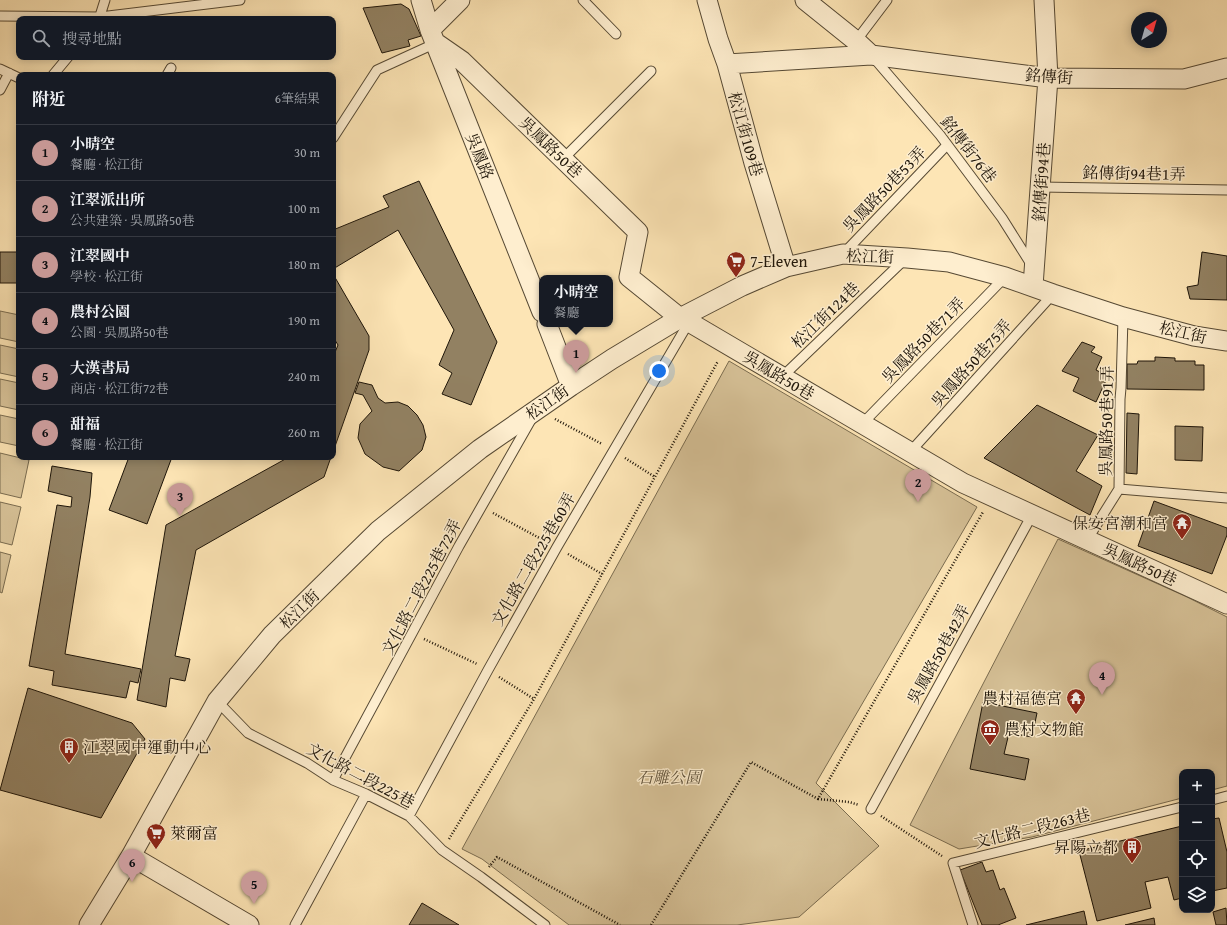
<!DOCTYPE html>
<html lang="zh-TW">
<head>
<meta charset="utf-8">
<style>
  body { margin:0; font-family:"Gentium Book Plus","Noto Serif TC",serif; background:#242831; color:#f1f3f6 }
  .controls { position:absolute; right:12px; bottom:12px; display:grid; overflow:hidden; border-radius:8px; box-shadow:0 2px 10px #0003 }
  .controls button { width:36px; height:36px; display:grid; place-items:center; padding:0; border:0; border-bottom:1px solid #363941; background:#171b24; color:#f1f3f6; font:20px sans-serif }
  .compass { position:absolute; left:1131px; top:12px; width:36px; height:36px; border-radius:50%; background:#171b24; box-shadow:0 2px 10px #0003; rotate:37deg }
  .you { position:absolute; left:659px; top:371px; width:14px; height:14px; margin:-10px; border:3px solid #fff; border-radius:50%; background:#1a73e8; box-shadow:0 0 0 6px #1a73e833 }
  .badge { display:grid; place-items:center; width:26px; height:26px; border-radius:50%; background:#c59692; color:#111; font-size:13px; font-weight:700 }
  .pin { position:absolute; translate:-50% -33px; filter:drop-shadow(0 1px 2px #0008) }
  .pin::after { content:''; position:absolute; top:21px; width:14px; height:12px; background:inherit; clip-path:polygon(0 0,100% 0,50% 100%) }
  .popup { position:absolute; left:539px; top:275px; width:74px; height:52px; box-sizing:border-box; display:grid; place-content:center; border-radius:8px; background:#171b24; filter:drop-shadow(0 1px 3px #0005); font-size:13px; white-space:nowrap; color:#9ea1a6 }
  .popup b { font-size:15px; color:#f1f3f6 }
  .popup::after { content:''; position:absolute; left:50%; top:100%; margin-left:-8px; border:8px solid transparent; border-top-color:#171b24 }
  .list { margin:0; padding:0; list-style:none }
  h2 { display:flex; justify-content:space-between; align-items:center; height:52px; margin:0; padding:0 16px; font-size:17px }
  h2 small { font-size:13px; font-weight:400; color:#9ea1a6 }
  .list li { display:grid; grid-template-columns:26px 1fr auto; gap:12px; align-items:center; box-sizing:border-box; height:56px; padding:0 16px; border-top:1px solid #363941 }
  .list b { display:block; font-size:15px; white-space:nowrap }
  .list p { margin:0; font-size:13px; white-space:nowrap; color:#9ea1a6 }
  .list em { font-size:13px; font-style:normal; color:#9ea1a6 }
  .icon { flex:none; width:22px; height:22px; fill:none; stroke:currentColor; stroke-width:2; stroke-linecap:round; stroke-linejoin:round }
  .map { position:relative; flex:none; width:1227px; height:925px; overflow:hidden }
  .search { position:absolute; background:#171b24; box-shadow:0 2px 10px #0003; left:16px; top:16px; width:320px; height:44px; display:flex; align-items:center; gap:10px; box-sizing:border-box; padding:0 14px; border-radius:8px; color:#9ea1a6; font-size:15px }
  .panel { position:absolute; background:#171b24; box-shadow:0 2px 10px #0003; left:16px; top:72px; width:320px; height:388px; border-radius:8px }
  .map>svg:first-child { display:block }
  .green { fill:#d7c298; stroke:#7a6c50 }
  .building { fill:#928162; stroke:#1e1509 }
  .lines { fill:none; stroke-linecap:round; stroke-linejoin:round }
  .lane-casing { stroke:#564934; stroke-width:11 }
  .street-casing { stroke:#564934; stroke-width:21 }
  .path { stroke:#1e1509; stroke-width:2.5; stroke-dasharray:1 2; stroke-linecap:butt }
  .lane { stroke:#feeecf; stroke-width:9 }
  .street { stroke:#feeecf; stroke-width:19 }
  .labels { text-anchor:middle; stroke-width:3; stroke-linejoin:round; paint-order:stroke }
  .street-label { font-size:16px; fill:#1e1509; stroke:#feeecf }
  .poi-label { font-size:16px; fill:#1e1509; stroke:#feeecf; text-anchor:start }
  .park-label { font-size:16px; font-style:italic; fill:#5f523b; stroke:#feeecf }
</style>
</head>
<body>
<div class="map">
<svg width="1227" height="925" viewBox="0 0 1227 925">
  <rect width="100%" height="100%" fill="#fde5b5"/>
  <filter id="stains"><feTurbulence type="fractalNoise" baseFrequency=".005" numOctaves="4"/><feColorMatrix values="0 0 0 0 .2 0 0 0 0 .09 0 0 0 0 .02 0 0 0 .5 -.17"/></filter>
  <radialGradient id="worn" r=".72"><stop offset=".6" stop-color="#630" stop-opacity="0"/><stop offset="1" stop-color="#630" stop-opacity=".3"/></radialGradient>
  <path class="green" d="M 0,311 L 19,315 L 19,342 L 0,338 Z
    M 0,345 L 19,349 L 19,377 L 0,373 Z
    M 729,361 L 977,507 L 816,783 L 879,846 L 799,917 L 737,925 L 569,925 L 482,859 L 462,849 Z
    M 0,379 L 19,383 L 19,410 L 0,406 Z
    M 0,415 L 19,419 L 19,446 L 0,442 Z
    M 0,453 L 29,460 L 21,498 L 0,493 Z
    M 0,502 L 21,507 L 12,545 L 0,542 Z
    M 1058,539 L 1187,597 L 1227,617 L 1227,786 L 1212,790 L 1212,772 L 1182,772 L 1182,798 L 1032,837 L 959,849 L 910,825 Z
    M 0,552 L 11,555 L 2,593 L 0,592 Z"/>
  <path class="building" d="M 401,4 L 409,9 L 421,36 L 408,40 L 410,46 L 382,53 L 363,8 Z
    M 419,181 L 497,342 L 471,405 L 442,394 L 452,373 L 439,365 L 454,330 L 398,230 L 333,269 L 333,230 L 389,207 L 383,196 Z
    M 0,252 L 19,252 L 19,283 L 0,283 Z
    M 1202,252 L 1227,256 L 1227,300 L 1190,299 L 1187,287 L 1198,285 Z
    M 333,274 L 369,336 L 369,350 L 333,452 L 333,357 L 338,345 L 333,337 Z
    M 1082,342 L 1095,347 L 1091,352 L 1102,357 L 1096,370 L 1108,376 L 1096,402 L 1073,391 L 1079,378 L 1062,371 Z
    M 1155,357 L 1175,358 L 1175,361 L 1195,361 L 1195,365 L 1204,365 L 1204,390 L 1127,389 L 1127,364 L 1137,364 L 1138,361 L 1155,361 Z
    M 359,382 L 372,385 L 378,398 L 385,403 L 398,402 L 408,406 L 417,415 L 423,425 L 426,437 L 422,450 L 399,471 L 383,467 L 365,454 L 358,438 L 360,424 L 372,411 L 363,395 L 355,393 Z
    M 1037,405 L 1098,435 L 1076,471 L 1102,486 L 1090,515 L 984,458 Z
    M 1127,413 L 1139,414 L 1137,474 L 1126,473 Z
    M 1175,426 L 1203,427 L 1202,461 L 1175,460 Z
    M 129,457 L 172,457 L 147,524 L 109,510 Z
    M 289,457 L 331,457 L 324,477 L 196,550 L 175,656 L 190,659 L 185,681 L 170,678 L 166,707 L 137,700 L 166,525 Z
    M 52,466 L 92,473 L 90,497 L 65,654 L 141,669 L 138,683 L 130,681 L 126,698 L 52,685 L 54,671 L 29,666 L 57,505 L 71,507 L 72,497 L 48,491 Z
    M 1154,501 L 1227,528 L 1227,535 L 1212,574 L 1138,546 Z
    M 28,688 L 132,723 L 145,739 L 101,818 L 0,790 Z
    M 983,702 L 1037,713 L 1032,737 L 1009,733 L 1004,754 L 1029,759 L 1025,780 L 970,769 Z
    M 1219,818 L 1227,852 L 1227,888 L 1212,891 L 1212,819 Z
    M 1182,826 L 1182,898 L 1174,900 L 1168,877 L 1145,882 L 1151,908 L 1097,921 L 1079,851 Z
    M 982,862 L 986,872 L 993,870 L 1000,890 L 1004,888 L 1016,918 L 998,925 L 982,925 L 960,870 Z
    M 422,903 L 459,925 L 409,925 Z
    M 1226,908 L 1227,925 L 1216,925 L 1213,912 Z
    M 1084,911 L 1087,925 L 1026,925 Z
    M 1154,918 L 1155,925 L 1125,925 Z"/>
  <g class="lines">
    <defs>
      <path id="lane" d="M 583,0 L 616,34
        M 0,16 L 100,17 L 240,0
        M 99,19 L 105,0
        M 856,41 L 887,0
        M 873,57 L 940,135 L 1002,218 L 1031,264
        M 0,69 L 19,78
        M 53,75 L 68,57
        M 167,75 L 171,68
        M 0,90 L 9,73
        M 333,138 L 377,70 L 436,43
        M 563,159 L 651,71
        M 1040,187 L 1227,190
        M 844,253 L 947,145
        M 782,377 L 905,259
        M 862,424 L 1005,277
        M 911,451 L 1053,294
        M 1119,489 L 1227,498
        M 1087,540 L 1119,489 L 1120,399 L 1121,388 L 1123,317
        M 217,701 L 248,733 L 307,763 L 333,780 L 366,794 L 409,816 L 442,850 L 481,877 L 545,925
        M 333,780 L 459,546 L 532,418
        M 1212,800 L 1227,796
        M 871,809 L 1032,515
        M 409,816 L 488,670 L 557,547 L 689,322
        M 295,925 L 366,794
        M 973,925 L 953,863 L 1182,807"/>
      <path id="street" d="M 421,0 L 430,30 L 542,312
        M 707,0 L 718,39 L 727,64 L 754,163 L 786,267
        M 805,0 L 856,41 L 871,55
        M 430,30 L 460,0
        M 436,43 L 462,61 L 638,232 L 629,277 L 680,318 L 689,322 L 963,483 L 1227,604
        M 727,64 L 871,55 L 1048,78 L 1184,79 L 1227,68
        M 1033,286 L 1048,78 L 1044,0
        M 547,324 L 571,386
        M 131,856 L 249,925
        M 89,925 L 131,856 L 217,701 L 272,635 L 331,577 L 378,531 L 480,449 L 571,386 L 612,359 L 680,318 L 742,286 L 786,267 L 843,254 L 907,258 L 949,262 L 1005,277 L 1053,294 L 1123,317 L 1194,336 L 1227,341"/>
    </defs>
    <use href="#lane" class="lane-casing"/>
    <use href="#street" class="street-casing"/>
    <path class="path" d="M 555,419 L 602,444
      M 625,458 L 655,477
      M 493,513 L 545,541
      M 568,554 L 602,574
      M 424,639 L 477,664
      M 499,677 L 534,699
      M 818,799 L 849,802 L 859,805
      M 881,816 L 942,856
      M 449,839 L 534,699 L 718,361
      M 489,867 L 497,857 L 620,925
      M 651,925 L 751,762 L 818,799 L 983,512"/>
    <use href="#lane" class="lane"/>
    <use href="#street" class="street"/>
  </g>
  <defs>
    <symbol id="supermarket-pin" viewBox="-11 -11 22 30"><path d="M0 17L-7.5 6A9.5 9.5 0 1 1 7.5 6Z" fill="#8f2418" stroke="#feeecf"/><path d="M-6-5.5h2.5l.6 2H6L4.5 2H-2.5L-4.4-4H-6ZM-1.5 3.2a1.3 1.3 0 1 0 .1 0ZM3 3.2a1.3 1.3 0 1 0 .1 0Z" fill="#fff"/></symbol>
    <symbol id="temple-pin" viewBox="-11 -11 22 30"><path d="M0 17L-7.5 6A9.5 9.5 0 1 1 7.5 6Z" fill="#8f2418" stroke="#feeecf"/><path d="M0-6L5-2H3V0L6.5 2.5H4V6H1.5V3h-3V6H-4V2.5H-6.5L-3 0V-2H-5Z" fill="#fff"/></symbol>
    <symbol id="museum-pin" viewBox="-11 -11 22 30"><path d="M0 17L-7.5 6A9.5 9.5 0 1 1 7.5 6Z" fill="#8f2418" stroke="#feeecf"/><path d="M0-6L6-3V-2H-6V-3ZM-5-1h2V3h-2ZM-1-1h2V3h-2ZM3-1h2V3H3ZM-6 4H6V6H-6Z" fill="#fff"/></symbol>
    <symbol id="building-pin" viewBox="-11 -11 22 30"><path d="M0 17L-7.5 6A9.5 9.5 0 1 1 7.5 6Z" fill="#8f2418" stroke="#feeecf"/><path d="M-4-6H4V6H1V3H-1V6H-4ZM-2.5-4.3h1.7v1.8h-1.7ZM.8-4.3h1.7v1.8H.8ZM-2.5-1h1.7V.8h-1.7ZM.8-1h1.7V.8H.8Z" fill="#fff"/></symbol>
  </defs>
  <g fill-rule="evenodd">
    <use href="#supermarket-pin" x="725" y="250" width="22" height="30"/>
    <use href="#temple-pin" x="1171" y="512" width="22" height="30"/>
    <use href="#temple-pin" x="1065" y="687" width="22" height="30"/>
    <use href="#museum-pin" x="979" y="718" width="22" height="30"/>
    <use href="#building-pin" x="58" y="736" width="22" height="30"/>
    <use href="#supermarket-pin" x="145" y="822" width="22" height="30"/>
    <use href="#building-pin" x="1121" y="836" width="22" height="30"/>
  </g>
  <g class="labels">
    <g class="street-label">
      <text transform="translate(1049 76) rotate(4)" y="6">銘傳街</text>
      <text transform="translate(746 134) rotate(74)" y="6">松江街109巷</text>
      <text transform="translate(551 147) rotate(44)" y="6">吳鳳路50巷</text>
      <text transform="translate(969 149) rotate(52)" y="6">銘傳街76巷</text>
      <text transform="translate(480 156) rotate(68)" y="6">吳鳳路</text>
      <text transform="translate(1134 173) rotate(1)" y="6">銘傳街94巷1弄</text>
      <text transform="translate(1041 182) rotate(-86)" y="6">銘傳街94巷</text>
      <text transform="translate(884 189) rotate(-46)" y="6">吳鳳路50巷53弄</text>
      <text transform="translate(870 256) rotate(2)" y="6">松江街</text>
      <text transform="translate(825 315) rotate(-44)" y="6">松江街124巷</text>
      <text transform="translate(1183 332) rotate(13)" y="6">松江街</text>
      <text transform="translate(923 340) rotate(-46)" y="6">吳鳳路50巷71弄</text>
      <text transform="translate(971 363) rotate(-48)" y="6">吳鳳路50巷75弄</text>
      <text transform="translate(779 375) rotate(31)" y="6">吳鳳路50巷</text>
      <text transform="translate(547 402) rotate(-35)" y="6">松江街</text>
      <text transform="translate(1106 421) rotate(-89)" y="6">吳鳳路50巷91弄</text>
      <text transform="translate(533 559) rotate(-60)" y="6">文化路二段225巷60弄</text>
      <text transform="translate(1140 564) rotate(25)" y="6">吳鳳路50巷</text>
      <text transform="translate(421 587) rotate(-62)" y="6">文化路二段225巷72弄</text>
      <text transform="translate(299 609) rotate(-44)" y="6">松江街</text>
      <text transform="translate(938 654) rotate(-61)" y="6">吳鳳路50巷42弄</text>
      <text transform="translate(361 775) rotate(28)" y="6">文化路二段225巷</text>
      <text transform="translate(1032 828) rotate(-14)" y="6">文化路二段263巷</text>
    </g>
    <g class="poi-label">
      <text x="750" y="267">7-Eleven</text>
      <text x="1168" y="529" text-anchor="end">保安宮潮和宮</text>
      <text x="1062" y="704" text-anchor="end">農村福德宮</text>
      <text x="1004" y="735">農村文物館</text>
      <text x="83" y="753">江翠國中運動中心</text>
      <text x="170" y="839">萊爾富</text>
      <text x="1118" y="853" text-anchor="end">昇陽立都</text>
    </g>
    <g class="park-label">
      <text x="669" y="783">石雕公園</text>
    </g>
  </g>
  <rect width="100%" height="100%" filter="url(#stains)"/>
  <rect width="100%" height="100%" fill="url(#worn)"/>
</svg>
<div class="controls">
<button>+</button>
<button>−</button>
<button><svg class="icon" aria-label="locate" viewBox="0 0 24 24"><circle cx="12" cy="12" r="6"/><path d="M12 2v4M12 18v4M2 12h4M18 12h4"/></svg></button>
<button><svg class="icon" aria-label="layers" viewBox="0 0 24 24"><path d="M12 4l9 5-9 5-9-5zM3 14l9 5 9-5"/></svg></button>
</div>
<svg class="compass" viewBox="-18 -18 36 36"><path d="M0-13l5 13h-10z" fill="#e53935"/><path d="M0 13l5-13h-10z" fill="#9ea1a6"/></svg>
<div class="you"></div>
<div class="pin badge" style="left:576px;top:373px">1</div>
<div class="popup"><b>小晴空</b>餐廳</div>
<div class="pin badge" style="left:918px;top:502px">2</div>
<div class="pin badge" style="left:180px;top:516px">3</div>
<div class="pin badge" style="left:1102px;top:695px">4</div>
<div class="pin badge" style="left:254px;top:904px">5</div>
<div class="pin badge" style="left:132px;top:882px">6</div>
<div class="search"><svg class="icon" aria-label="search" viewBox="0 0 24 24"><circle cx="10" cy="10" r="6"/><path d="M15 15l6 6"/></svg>搜尋地點</div>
<section class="panel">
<h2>附近<small>6筆結果</small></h2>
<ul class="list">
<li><span class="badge">1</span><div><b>小晴空</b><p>餐廳 · 松江街</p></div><em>30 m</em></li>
<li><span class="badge">2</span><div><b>江翠派出所</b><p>公共建築 · 吳鳳路50巷</p></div><em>100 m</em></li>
<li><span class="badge">3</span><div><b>江翠國中</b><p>學校 · 松江街</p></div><em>180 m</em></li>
<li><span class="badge">4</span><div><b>農村公園</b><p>公園 · 吳鳳路50巷</p></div><em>190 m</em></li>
<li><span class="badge">5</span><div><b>大漢書局</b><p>商店 · 松江街72巷</p></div><em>240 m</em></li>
<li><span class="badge">6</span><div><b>甜福</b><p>餐廳 · 松江街</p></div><em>260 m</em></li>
</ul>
</section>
</div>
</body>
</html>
